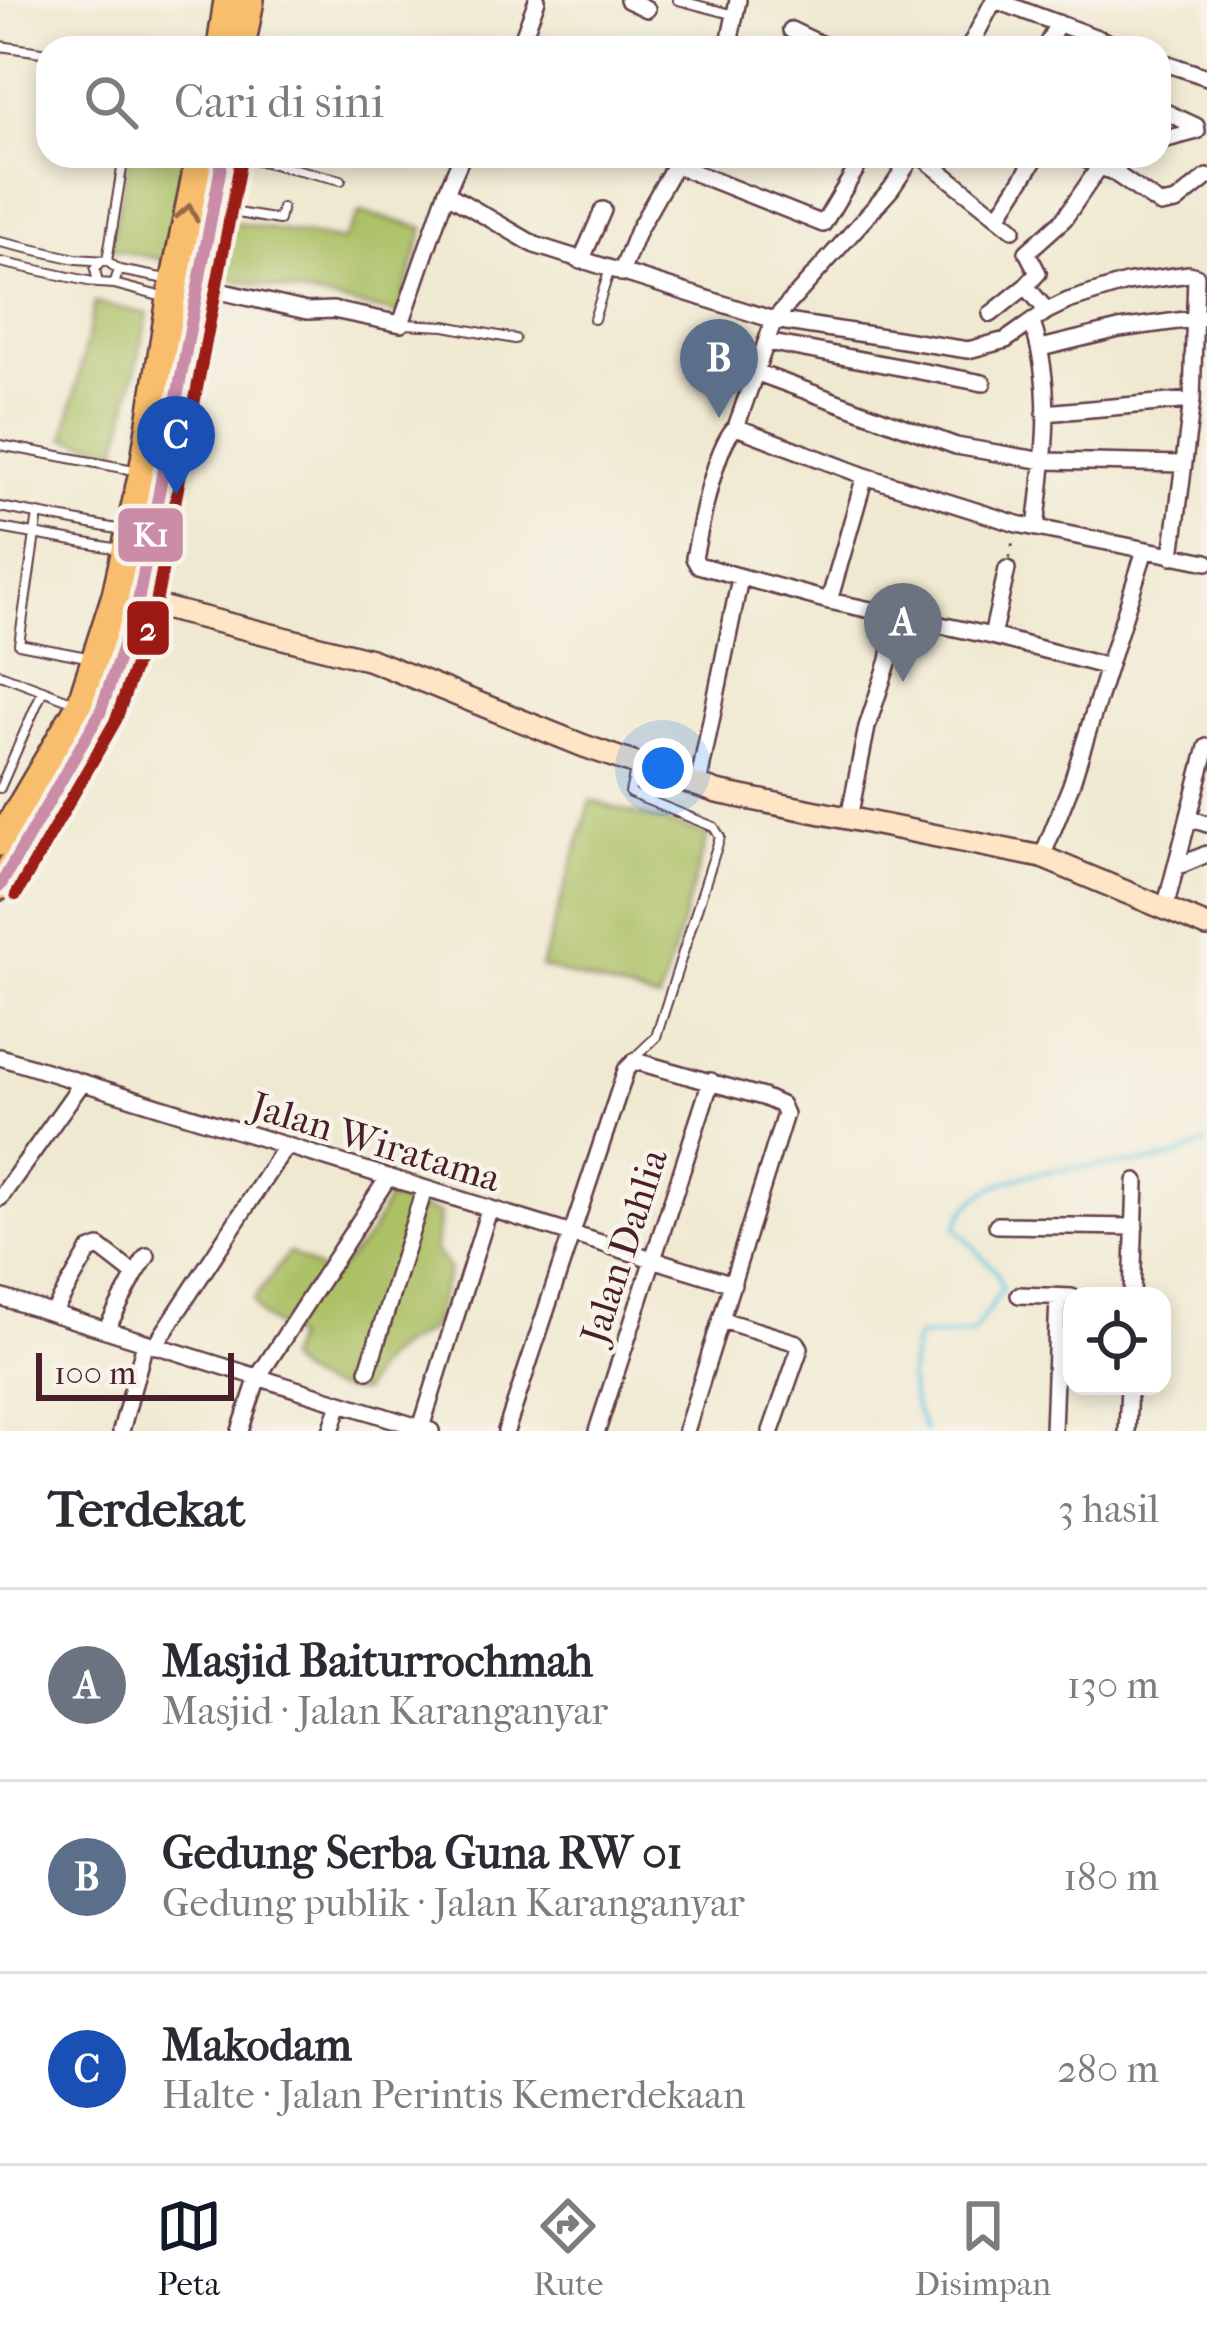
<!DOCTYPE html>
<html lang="id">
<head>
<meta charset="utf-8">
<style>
  body { margin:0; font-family:"IM FELL French Canon",serif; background:#f7f7f7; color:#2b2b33 }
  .controls { position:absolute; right:36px; bottom:36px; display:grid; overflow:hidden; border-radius:24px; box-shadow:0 6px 18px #0003 }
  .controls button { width:108px; height:108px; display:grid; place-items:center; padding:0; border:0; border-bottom:3px solid #e1e1e2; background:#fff; color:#2b2b33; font:60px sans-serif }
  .scale { position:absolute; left:36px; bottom:30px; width:198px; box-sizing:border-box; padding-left:12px; border:6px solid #4a1f2b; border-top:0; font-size:33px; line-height:42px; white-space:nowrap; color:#4a1f2b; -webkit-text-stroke:9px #f7f3e8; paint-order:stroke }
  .you { position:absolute; left:663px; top:768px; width:42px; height:42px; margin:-30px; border:9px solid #fff; border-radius:50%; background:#1a73e8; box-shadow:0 0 0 18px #1a73e833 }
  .badge { display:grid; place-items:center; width:78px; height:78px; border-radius:50%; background:#111827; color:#fff; font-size:39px; font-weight:700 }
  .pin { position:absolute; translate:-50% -99px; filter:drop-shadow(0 3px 6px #0008) }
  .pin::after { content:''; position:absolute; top:63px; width:42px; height:36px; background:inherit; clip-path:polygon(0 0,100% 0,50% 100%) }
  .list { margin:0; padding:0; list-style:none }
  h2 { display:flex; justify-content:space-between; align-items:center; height:156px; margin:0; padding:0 48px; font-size:51px }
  h2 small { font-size:39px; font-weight:400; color:#7c7c81 }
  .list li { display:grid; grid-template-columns:78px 1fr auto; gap:36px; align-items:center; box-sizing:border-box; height:192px; padding:0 48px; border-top:3px solid #e1e1e2 }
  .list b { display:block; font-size:45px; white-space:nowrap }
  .list p { margin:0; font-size:39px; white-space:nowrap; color:#7c7c81 }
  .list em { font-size:39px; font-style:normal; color:#7c7c81 }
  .icon { flex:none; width:66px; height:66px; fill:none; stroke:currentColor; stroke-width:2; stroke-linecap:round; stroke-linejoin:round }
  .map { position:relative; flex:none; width:1207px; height:1431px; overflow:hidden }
  .search { position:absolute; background:#fff; box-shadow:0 6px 18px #0003; left:36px; right:36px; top:36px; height:132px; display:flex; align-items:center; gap:30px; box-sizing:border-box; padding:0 42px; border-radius:36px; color:#7c7c81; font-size:45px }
  .sheet { height:732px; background:#fff }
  nav { display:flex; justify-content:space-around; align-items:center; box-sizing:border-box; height:168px; border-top:3px solid #e1e1e2; background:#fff; font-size:33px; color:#7c7c81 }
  nav a { display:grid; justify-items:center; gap:6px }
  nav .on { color:#111827 }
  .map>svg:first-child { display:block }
  .green { fill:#acc065; stroke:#7b7048; stroke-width:3 }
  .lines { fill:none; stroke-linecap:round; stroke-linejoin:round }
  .stream { stroke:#61c4df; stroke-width:4.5 }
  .lane-casing { stroke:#633d44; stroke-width:12 }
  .street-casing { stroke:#633d44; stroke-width:20 }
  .secondary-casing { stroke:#633d44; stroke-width:26 }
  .highway-casing { stroke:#633d44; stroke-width:32 }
  .path { stroke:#633d44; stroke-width:3; stroke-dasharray:3 9; stroke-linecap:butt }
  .lane { stroke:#fff; stroke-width:8 }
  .street { stroke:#fff; stroke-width:15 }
  .secondary { stroke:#fde5c5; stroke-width:21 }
  .highway { stroke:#f9be6d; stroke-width:27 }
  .bus-1-casing { stroke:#f7f3e8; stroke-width:21 }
  .bus-2-casing { stroke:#f7f3e8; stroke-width:21 }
  .bus-1 { stroke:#cb8ca7; stroke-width:12 }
  .bus-2 { stroke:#9c1a13; stroke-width:12 }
  .oneway { stroke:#996749 }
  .labels { text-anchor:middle; stroke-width:9; stroke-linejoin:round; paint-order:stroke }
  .street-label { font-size:39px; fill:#4a1f2b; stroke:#f7f3e8 }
  .line-badge { stroke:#f7f3e8; stroke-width:4.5 }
  .badge-label { font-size:33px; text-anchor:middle; font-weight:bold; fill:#fff }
</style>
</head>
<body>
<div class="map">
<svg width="1207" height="1431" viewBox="0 0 1207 1431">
  <rect width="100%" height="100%" fill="#f7f3e8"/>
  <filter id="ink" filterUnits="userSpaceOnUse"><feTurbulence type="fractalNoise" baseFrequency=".00833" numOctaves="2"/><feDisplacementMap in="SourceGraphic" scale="24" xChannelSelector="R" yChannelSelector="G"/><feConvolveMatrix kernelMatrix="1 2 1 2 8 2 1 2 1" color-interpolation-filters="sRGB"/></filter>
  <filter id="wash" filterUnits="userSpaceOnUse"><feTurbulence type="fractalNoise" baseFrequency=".004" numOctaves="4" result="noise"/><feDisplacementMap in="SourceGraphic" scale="48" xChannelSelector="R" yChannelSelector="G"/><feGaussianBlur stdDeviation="2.7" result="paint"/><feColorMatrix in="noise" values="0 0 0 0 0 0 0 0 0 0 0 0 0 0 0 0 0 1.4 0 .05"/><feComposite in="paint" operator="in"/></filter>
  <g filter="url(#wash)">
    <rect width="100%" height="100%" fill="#f0e9d1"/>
    <path class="green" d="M 129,156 L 185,156 L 164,260 L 110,249 Z
      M 360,212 L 424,228 L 399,314 L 207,274 L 218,220 L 343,241 Z
      M 95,303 L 148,314 L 118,450 L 65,438 Z
      M 591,801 L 708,835 L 659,1001 L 541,967 Z
      M 388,1198 L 440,1214 L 435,1249 L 449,1269 L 431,1329 C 393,1351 383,1350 363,1392 C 333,1390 304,1385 286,1360 L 294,1338 L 262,1316 L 253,1301 L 289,1252 L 331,1277 L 370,1235 Z"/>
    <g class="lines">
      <path class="stream" d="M 925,1431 C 908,1392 905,1378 917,1337 L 972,1334 L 1002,1290 L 998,1274 L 956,1227 C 981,1158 1102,1171 1162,1160 C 1178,1157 1193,1149 1207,1143"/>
    </g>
  </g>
  <g filter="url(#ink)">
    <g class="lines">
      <defs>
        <path id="lane" d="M 678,0 L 735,15
          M 0,46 L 48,53
          M 240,156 L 341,180
          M 220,210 L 279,220 L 282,208
          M 0,242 L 76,259 L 107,261 L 119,270 L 114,284 L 98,283 L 95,269 L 100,263
          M 107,261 L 124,156
          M 0,262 L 97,283
          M 119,270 L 166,279
          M 114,284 L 163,297
          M 594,319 L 610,269
          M 403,324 L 445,326 L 515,339
          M 0,445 L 134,470
          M 0,507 L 122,530
          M 38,514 L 19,644 L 92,658
          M 0,528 L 119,549
          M 0,674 L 77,703
          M 0,788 L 43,690
          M 634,1058 L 656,1037 L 720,837 L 714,827 L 630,793 L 636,765"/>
        <path id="street" d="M 628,0 L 647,9
          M 995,0 L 1124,48
          M 791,30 L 829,48
          M 519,48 L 537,0
          M 728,48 L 738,0
          M 969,48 L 994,0
          M 1045,48 L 1058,23
          M 1159,61 L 1207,77
          M 1159,109 L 1196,126 L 1197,131
          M 1159,141 L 1197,131
          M 462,156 L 446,193 L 535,245 L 774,320 L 968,350 L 1006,340 L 1047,311 L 1068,301 L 1126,283 L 1189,274 L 1196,276 L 1192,400 L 1172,556
          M 913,156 L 891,189 L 774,320 L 736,427 L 865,476 L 1017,524 L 1207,562
          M 921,156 L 1013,229
          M 1078,156 L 1108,170
          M 1126,156 L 1113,172 L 1161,205 L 1176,202 L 1207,177
          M 675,165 L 823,224 L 864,156
          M 998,217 L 1037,156
          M 581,261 L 603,210
          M 621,273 L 638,230 L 680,156
          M 197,286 L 307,311 L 333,310 L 401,324 L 446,193
          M 1047,311 L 1026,286 L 1038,273 L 1027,252 L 1064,219 L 1100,166
          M 991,314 L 1026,286
          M 1032,323 C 1055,388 1044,461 1036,528
          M 767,342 L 983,383
          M 1041,348 L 1119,329 L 1207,317
          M 758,373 L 956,446 L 1044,461 L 1184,464
          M 1045,413 L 1192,400
          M 736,427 C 715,444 700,529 694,558 L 698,565 L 829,601 L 992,636 L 1108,667
          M 829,601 L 865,476
          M 992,636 L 1007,569
          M 698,785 L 740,578
          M 849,818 L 867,727 L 889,660 L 896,615
          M 1189,818 L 1207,824
          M 1042,857 L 1071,785 L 1145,550
          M 1176,867 L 1207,854
          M 1165,908 L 1207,747
          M 0,1057 L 733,1284
          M 0,1198 L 82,1083
          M 997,1225 L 1135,1227
          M 135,1275 L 147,1256
          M 1019,1295 L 1072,1297
          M 1132,1296 L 1136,1181
          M 0,1297 L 431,1431
          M 53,1313 L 89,1251 L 99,1247 L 135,1275 L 106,1330
          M 722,1320 L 797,1343 L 800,1348 L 771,1431
          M 155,1346 L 285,1147
          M 368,1370 L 424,1190
          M 121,1431 L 145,1343
          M 240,1431 L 258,1377 L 387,1179
          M 331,1431 L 340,1403
          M 420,1431 L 489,1210
          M 506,1431 L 626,1070 L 635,1061 L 763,1097 L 781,1105 L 785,1114 L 686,1431
          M 597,1431 L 711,1081
          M 1053,1431 L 1058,1297
          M 1127,1431 L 1129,1386"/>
        <path id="secondary" d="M 128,599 L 371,660 L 584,746 L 717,792 L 1042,857 L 1207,926"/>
        <path id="highway" d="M 221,48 L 228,0
          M 241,48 L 250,0
          M 0,842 L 81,704 L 116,595 L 143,472 L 171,299 L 200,156
          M 0,886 L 100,713 L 138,602 L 223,156"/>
      </defs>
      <use href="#lane" class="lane-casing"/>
      <use href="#street" class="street-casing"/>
      <use href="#secondary" class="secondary-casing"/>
      <use href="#highway" class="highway-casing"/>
      <path class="path" d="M 1009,558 L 1014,538"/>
      <use href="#lane" class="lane"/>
      <use href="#street" class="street"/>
      <use href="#secondary" class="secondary"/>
      <use href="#highway" class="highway"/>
      <defs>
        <path id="bus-1" d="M 0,886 L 100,713 L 138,602 L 223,156"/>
        <path id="bus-2" d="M 16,895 L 116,720 L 155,608 L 241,159"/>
      </defs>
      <use href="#bus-1" class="bus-1-casing"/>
      <use href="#bus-2" class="bus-2-casing"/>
      <use href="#bus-1" class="bus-1"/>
      <use href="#bus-2" class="bus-2"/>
    </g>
    <defs><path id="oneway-chevron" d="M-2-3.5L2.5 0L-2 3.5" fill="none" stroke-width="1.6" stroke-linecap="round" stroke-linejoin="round" transform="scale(3)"/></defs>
    <use class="oneway" href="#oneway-chevron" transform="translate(188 213) rotate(-79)"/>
  </g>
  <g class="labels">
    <g class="street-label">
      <text transform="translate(376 1141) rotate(17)" y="14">Jalan Wiratama</text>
      <text transform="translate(623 1246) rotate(-72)" y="14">Jalan Dahlia</text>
    </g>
  </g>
  <g class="line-badge">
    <rect x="116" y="506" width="69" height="58" rx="12" fill="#cb8ca7"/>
    <rect x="125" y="599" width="46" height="58" rx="12" fill="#9c1a13"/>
  </g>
  <g class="badge-label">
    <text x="151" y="546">K1</text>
    <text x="148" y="640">2</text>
  </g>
</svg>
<div class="controls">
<button><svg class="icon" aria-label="locate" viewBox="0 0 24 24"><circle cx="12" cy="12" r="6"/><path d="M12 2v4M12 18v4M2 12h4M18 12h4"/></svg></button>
</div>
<div class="scale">100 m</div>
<div class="you"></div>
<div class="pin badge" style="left:903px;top:682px;background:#6b7280">A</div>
<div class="pin badge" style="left:719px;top:418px;background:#5c6f8a">B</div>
<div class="pin badge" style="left:176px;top:495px;background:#1a4fb4">C</div>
<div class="search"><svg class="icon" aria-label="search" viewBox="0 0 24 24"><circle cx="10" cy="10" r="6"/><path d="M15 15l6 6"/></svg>Cari di sini</div>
</div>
<section class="sheet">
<h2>Terdekat<small>3 hasil</small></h2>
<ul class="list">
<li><span class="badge" style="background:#6b7280">A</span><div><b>Masjid Baiturrochmah</b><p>Masjid · Jalan Karanganyar</p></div><em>130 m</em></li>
<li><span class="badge" style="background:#5c6f8a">B</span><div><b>Gedung Serba Guna RW 01</b><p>Gedung publik · Jalan Karanganyar</p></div><em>180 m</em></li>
<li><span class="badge" style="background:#1a4fb4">C</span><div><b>Makodam</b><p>Halte · Jalan Perintis Kemerdekaan</p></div><em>280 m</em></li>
</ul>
</section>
<nav>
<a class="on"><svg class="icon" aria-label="map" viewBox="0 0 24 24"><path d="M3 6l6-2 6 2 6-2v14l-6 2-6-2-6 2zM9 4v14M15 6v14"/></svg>Peta</a>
<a><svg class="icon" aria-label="directions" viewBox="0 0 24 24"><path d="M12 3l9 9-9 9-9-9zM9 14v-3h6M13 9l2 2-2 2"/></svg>Rute</a>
<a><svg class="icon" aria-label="saved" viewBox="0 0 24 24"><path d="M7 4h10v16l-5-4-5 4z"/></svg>Disimpan</a>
</nav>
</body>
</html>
